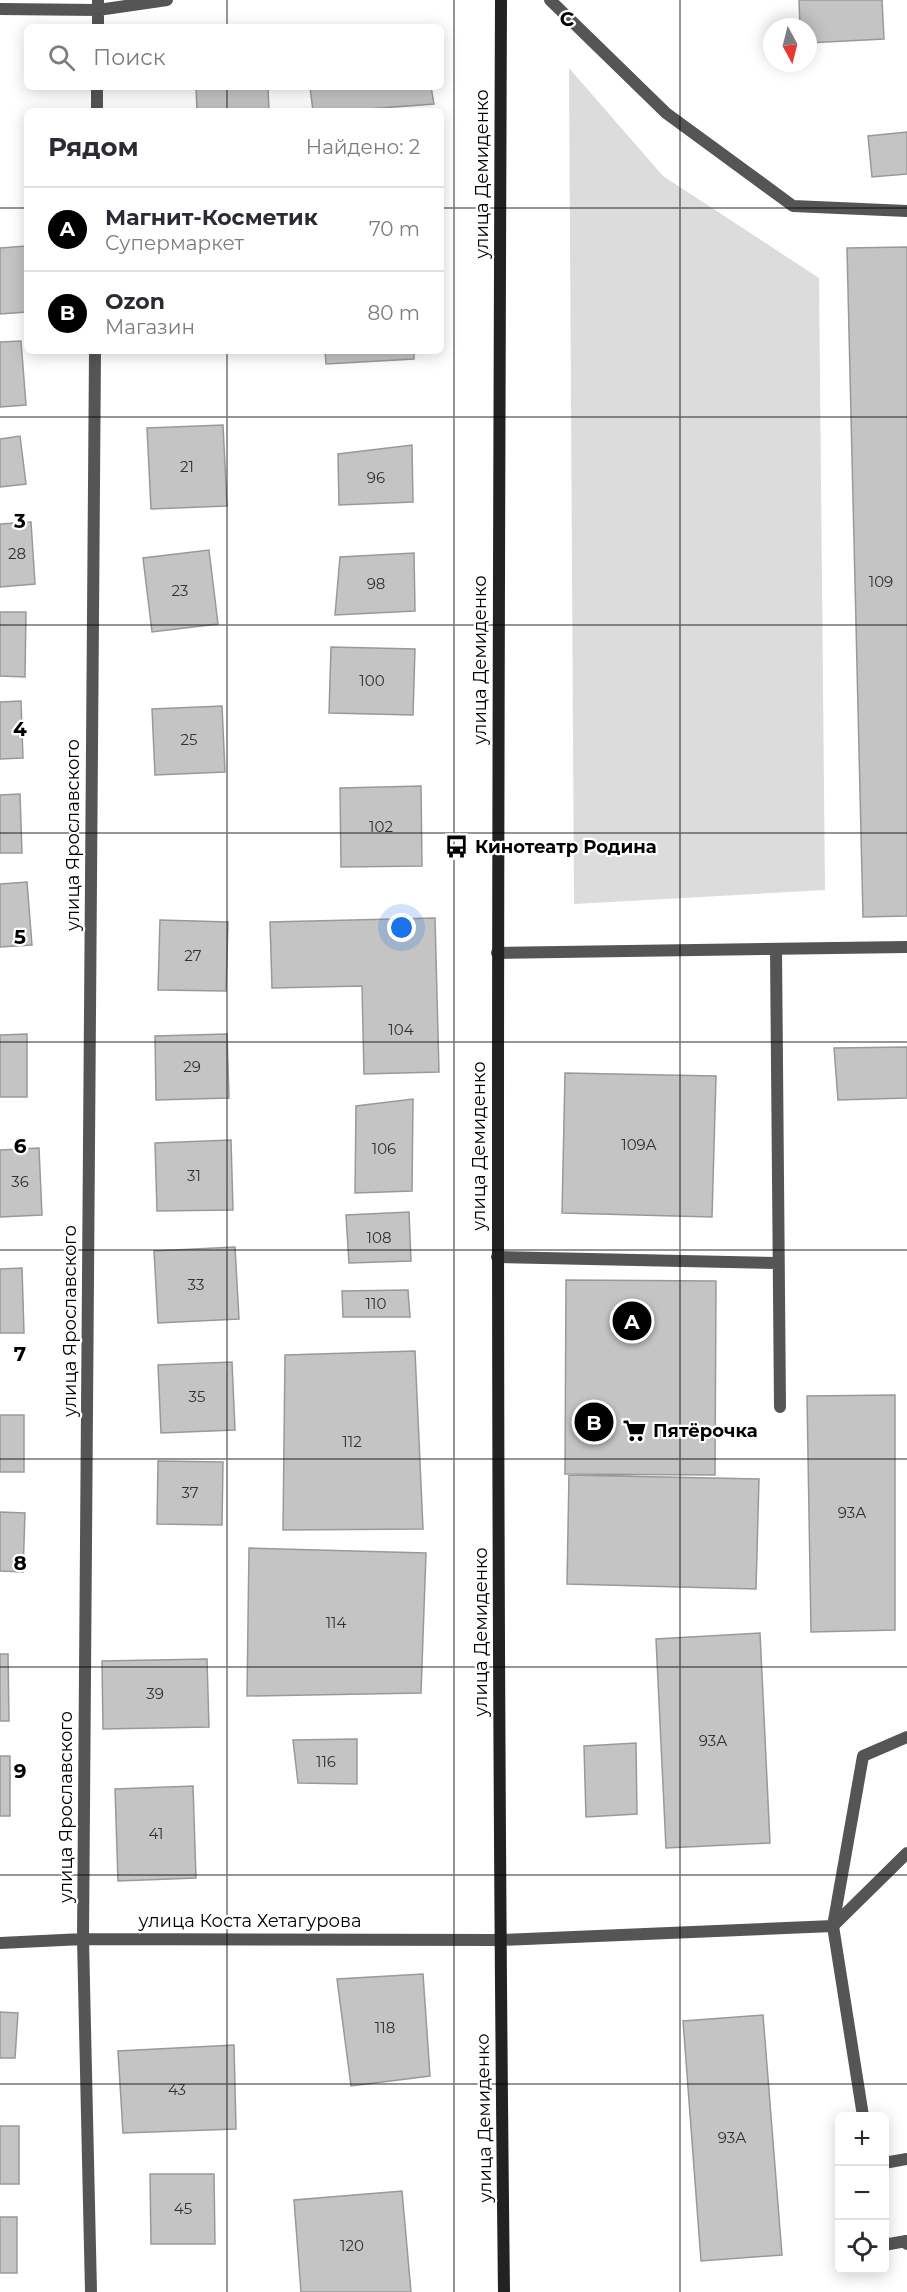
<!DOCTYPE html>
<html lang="ru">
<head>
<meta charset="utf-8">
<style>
  body { margin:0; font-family:Montserrat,sans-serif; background:#f7f7f7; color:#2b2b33 }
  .controls { position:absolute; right:18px; bottom:18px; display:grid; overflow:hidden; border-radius:9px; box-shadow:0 3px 15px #0003 }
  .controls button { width:54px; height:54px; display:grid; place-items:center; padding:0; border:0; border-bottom:2px solid #e1e1e2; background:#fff; color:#2b2b33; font:30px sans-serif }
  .compass { position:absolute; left:763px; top:18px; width:54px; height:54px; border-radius:50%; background:#fff; box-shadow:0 3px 15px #0003; rotate:173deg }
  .you { position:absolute; left:402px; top:928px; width:21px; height:21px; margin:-15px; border:4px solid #fff; border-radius:50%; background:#1a73e8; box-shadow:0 0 0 9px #1a73e833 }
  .badge { display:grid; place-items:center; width:39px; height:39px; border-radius:50%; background:#000; color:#fff; font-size:20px; font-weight:700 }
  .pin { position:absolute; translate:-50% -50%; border:3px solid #fff; box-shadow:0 2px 6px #0006 }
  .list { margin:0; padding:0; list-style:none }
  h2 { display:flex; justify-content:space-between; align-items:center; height:78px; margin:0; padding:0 24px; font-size:26px }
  h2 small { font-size:20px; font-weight:400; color:#7c7c81 }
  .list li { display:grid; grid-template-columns:39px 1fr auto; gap:18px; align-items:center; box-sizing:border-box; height:84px; padding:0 24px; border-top:2px solid #e1e1e2 }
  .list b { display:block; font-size:22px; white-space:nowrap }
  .list p { margin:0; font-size:20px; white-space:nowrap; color:#7c7c81 }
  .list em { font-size:20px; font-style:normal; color:#7c7c81 }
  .icon { flex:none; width:33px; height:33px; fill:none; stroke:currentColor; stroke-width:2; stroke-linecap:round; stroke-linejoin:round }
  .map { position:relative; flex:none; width:907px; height:2292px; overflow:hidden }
  .search { position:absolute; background:#fff; box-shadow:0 3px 15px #0003; left:24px; top:24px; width:420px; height:66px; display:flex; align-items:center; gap:15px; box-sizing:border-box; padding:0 21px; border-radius:9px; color:#7c7c81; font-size:22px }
  .panel { position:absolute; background:#fff; box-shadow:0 3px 15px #0003; left:24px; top:108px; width:420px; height:246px; border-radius:9px }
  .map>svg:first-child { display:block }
  .green { fill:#dcdcdc }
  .building { fill:#c4c4c4; stroke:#999; stroke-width:1.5 }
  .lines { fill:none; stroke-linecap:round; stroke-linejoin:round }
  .lane { stroke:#555; stroke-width:12 }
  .street { stroke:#555; stroke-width:12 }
  .secondary { stroke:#222; stroke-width:12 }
  .grid { fill:none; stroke:#000; stroke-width:1.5; stroke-opacity:0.55 }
  .labels { text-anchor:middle; stroke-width:4.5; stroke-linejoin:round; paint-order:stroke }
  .number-label { font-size:15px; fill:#313131 }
  .street-label { font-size:18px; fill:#000; stroke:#fff }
  .poi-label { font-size:18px; font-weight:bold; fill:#000; stroke:#fff; text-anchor:start }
  .grid-label { font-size:20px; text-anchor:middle; font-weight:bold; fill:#000; stroke:#fff; stroke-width:4.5; stroke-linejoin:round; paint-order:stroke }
</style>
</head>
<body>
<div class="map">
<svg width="907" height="2292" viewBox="0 0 907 2292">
  <rect width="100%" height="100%" fill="#fff"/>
  <path class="green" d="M 569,68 L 663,176 L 819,278 L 825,890 L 574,904 Z"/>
  <path class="building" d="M 799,0 L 882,0 L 884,39 L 808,43 L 808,27 L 800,27 Z
    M 196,87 L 268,87 L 269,111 L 197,111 Z
    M 310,87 L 431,87 L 434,104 L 340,111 L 313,111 Z
    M 907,132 L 907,174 L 872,177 L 868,136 Z
    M 26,246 L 27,312 L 0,314 L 0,248 Z
    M 907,247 L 907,916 L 863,917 L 847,248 Z
    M 21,341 L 26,405 L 0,407 L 0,342 Z
    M 325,351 L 414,351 L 414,359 L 326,364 Z
    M 223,425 L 227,506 L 151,509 L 147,428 Z
    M 20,436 L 26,484 L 0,487 L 0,439 Z
    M 412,445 L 413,502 L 339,505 L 338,454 Z
    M 31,522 L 35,584 L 0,587 L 0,524 Z
    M 209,550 L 218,624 L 152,632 L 143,558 Z
    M 414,553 L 415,611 L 335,615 L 340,557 Z
    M 0,612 L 26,612 L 25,677 L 0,676 Z
    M 331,647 L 415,649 L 413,715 L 329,713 Z
    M 21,701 L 23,758 L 0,759 L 0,702 Z
    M 222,706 L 225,772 L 155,775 L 152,709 Z
    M 421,786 L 422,866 L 341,867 L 340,788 Z
    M 20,794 L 22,853 L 0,853 L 0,795 Z
    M 27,882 L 32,945 L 0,947 L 0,884 Z
    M 435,918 L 439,1072 L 364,1074 L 362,986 L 272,988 L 270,922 Z
    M 160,920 L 228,922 L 226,991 L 158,990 Z
    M 27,1034 L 27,1097 L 0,1097 L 0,1035 Z
    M 227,1034 L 229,1098 L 156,1100 L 155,1036 Z
    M 907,1047 L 907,1098 L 838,1100 L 834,1048 Z
    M 565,1073 L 716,1076 L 712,1217 L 562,1213 Z
    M 413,1099 L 412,1191 L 355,1193 L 356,1106 Z
    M 231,1140 L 233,1210 L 157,1211 L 155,1143 Z
    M 39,1148 L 42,1215 L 0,1217 L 0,1150 Z
    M 409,1212 L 411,1261 L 349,1263 L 346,1215 Z
    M 235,1247 L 239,1319 L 158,1323 L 154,1251 Z
    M 22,1268 L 24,1333 L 0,1333 L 0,1269 Z
    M 566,1280 L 716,1281 L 715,1475 L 565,1474 Z
    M 408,1290 L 410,1317 L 343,1317 L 342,1291 Z
    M 415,1351 L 423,1529 L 283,1530 L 285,1355 Z
    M 232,1362 L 235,1430 L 161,1433 L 158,1365 Z
    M 895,1395 L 895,1630 L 811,1632 L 807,1396 Z
    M 0,1415 L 24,1415 L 24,1472 L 0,1472 Z
    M 158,1461 L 223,1462 L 222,1525 L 157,1524 Z
    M 569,1475 L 759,1479 L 756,1589 L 567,1584 Z
    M 0,1512 L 25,1513 L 23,1572 L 0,1571 Z
    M 249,1548 L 426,1553 L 421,1693 L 247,1696 Z
    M 760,1633 L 770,1843 L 666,1848 L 656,1639 Z
    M 0,1654 L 8,1654 L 9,1721 L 0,1721 Z
    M 207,1659 L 209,1727 L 103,1729 L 102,1661 Z
    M 357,1739 L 357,1784 L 298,1783 L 293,1740 Z
    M 636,1743 L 637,1814 L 586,1817 L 584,1746 Z
    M 0,1756 L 10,1756 L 10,1816 L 0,1816 Z
    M 193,1786 L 196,1878 L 118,1881 L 115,1789 Z
    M 423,1974 L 430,2076 L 351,2086 L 337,1979 Z
    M 0,2012 L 18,2013 L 15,2058 L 0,2058 Z
    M 763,2015 L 782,2255 L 701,2261 L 683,2021 Z
    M 234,2045 L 236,2129 L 123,2133 L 118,2051 Z
    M 0,2126 L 19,2126 L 19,2184 L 0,2184 Z
    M 150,2174 L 214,2174 L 215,2244 L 151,2244 Z
    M 402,2191 L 411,2292 L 301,2292 L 294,2200 Z
    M 0,2217 L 17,2217 L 17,2273 L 0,2273 Z"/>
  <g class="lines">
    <path class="lane" d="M 550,0 L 666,113 L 793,206 L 907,211
      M 776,949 L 780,1407
      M 497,953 L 907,947
      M 497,1257 L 778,1263
      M 500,1940 L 833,1926 L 907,1853
      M 863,2116 L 833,1926 L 863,1756 L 907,1737
      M 884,2163 L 907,2159
      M 884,2245 L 906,2241 L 907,2244"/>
    <path class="street" d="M 98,0 L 98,27
      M 0,9 L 98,10 L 167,0
      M 97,111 L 97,87
      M 0,1943 L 83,1939 L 500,1940
      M 91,2292 L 83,1939 L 95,351"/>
    <path class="secondary" d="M 501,0 C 498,764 495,1528 504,2292"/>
  </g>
  <path class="grid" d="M 227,0 L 227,27M 454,0 L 454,2292M 680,0 L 680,2292M 227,87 L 227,111M 0,208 L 27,208M 441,208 L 907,208M 227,351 L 227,2292M 0,417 L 907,417M 0,625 L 907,625M 0,833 L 907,833M 0,1042 L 907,1042M 0,1250 L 907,1250M 0,1459 L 907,1459M 0,1667 L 907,1667M 0,1875 L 907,1875M 0,2084 L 907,2084"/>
  <defs>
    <symbol id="bus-bare" viewBox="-9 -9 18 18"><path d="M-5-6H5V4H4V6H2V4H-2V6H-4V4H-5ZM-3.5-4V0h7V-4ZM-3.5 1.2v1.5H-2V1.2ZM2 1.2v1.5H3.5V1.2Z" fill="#000" stroke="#fff" stroke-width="2.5" paint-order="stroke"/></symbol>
    <symbol id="supermarket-bare" viewBox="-9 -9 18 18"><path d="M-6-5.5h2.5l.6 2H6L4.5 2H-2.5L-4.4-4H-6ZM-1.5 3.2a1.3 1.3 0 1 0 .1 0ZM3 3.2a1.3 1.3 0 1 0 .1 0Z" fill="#000" stroke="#fff" stroke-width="2.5" paint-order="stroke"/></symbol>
  </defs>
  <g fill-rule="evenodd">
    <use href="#bus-bare" x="440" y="830" width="33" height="33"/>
    <use href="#supermarket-bare" x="618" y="1414" width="33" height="33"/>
  </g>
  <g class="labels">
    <g class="number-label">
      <text x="187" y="472">21</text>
      <text x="376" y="483">96</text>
      <text x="17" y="559">28</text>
      <text x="881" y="587">109</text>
      <text x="376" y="589">98</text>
      <text x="180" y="596">23</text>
      <text x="372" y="686">100</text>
      <text x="189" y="745">25</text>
      <text x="381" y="832">102</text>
      <text x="193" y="961">27</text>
      <text x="401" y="1035">104</text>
      <text x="192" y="1072">29</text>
      <text x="639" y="1150">109А</text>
      <text x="384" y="1154">106</text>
      <text x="194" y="1181">31</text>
      <text x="20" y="1187">36</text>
      <text x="379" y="1243">108</text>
      <text x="196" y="1290">33</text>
      <text x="376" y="1309">110</text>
      <text x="197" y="1402">35</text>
      <text x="352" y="1447">112</text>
      <text x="190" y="1498">37</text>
      <text x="852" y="1518">93А</text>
      <text x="336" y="1628">114</text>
      <text x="155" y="1699">39</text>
      <text x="713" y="1746">93А</text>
      <text x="326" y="1767">116</text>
      <text x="156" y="1839">41</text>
      <text x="385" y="2033">118</text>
      <text x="177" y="2095">43</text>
      <text x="732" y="2143">93А</text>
      <text x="183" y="2214">45</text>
      <text x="352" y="2251">120</text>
    </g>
    <g class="street-label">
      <text transform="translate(482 174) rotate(-90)" y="6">улица Демиденко</text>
      <text transform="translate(480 660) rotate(-90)" y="6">улица Демиденко</text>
      <text transform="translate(73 835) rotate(-90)" y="6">улица Ярославского</text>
      <text transform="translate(479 1146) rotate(-90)" y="6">улица Демиденко</text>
      <text transform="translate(70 1321) rotate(-90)" y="6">улица Ярославского</text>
      <text transform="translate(481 1632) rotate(-90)" y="6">улица Демиденко</text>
      <text transform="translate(66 1807) rotate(-90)" y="6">улица Ярославского</text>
      <text x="250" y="1927">улица Коста Хетагурова</text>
      <text transform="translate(484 2118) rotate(-91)" y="6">улица Демиденко</text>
    </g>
    <g class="poi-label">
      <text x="475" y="853">Кинотеатр Родина</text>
      <text x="653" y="1437">Пятёрочка</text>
    </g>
  </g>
  <g class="grid-label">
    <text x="567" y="26">C</text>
    <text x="20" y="528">3</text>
    <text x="20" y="736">4</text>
    <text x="20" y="944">5</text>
    <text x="20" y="1153">6</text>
    <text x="20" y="1361">7</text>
    <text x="20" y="1570">8</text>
    <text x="20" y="1778">9</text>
  </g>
</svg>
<div class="controls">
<button>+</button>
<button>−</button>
<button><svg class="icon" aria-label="locate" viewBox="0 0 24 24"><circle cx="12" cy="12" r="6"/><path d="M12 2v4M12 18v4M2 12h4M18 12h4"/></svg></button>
</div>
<svg class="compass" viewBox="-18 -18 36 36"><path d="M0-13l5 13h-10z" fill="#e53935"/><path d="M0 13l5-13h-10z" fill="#7c7c81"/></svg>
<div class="you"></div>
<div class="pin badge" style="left:632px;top:1321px">A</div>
<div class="pin badge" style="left:594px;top:1422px">B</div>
<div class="search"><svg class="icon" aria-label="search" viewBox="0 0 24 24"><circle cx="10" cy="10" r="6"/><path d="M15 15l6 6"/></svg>Поиск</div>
<section class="panel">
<h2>Рядом<small>Найдено: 2</small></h2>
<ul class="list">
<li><span class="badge">A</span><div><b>Магнит-Косметик</b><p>Супермаркет</p></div><em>70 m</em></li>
<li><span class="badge">B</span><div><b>Ozon</b><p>Магазин</p></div><em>80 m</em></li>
</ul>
</section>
</div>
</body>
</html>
